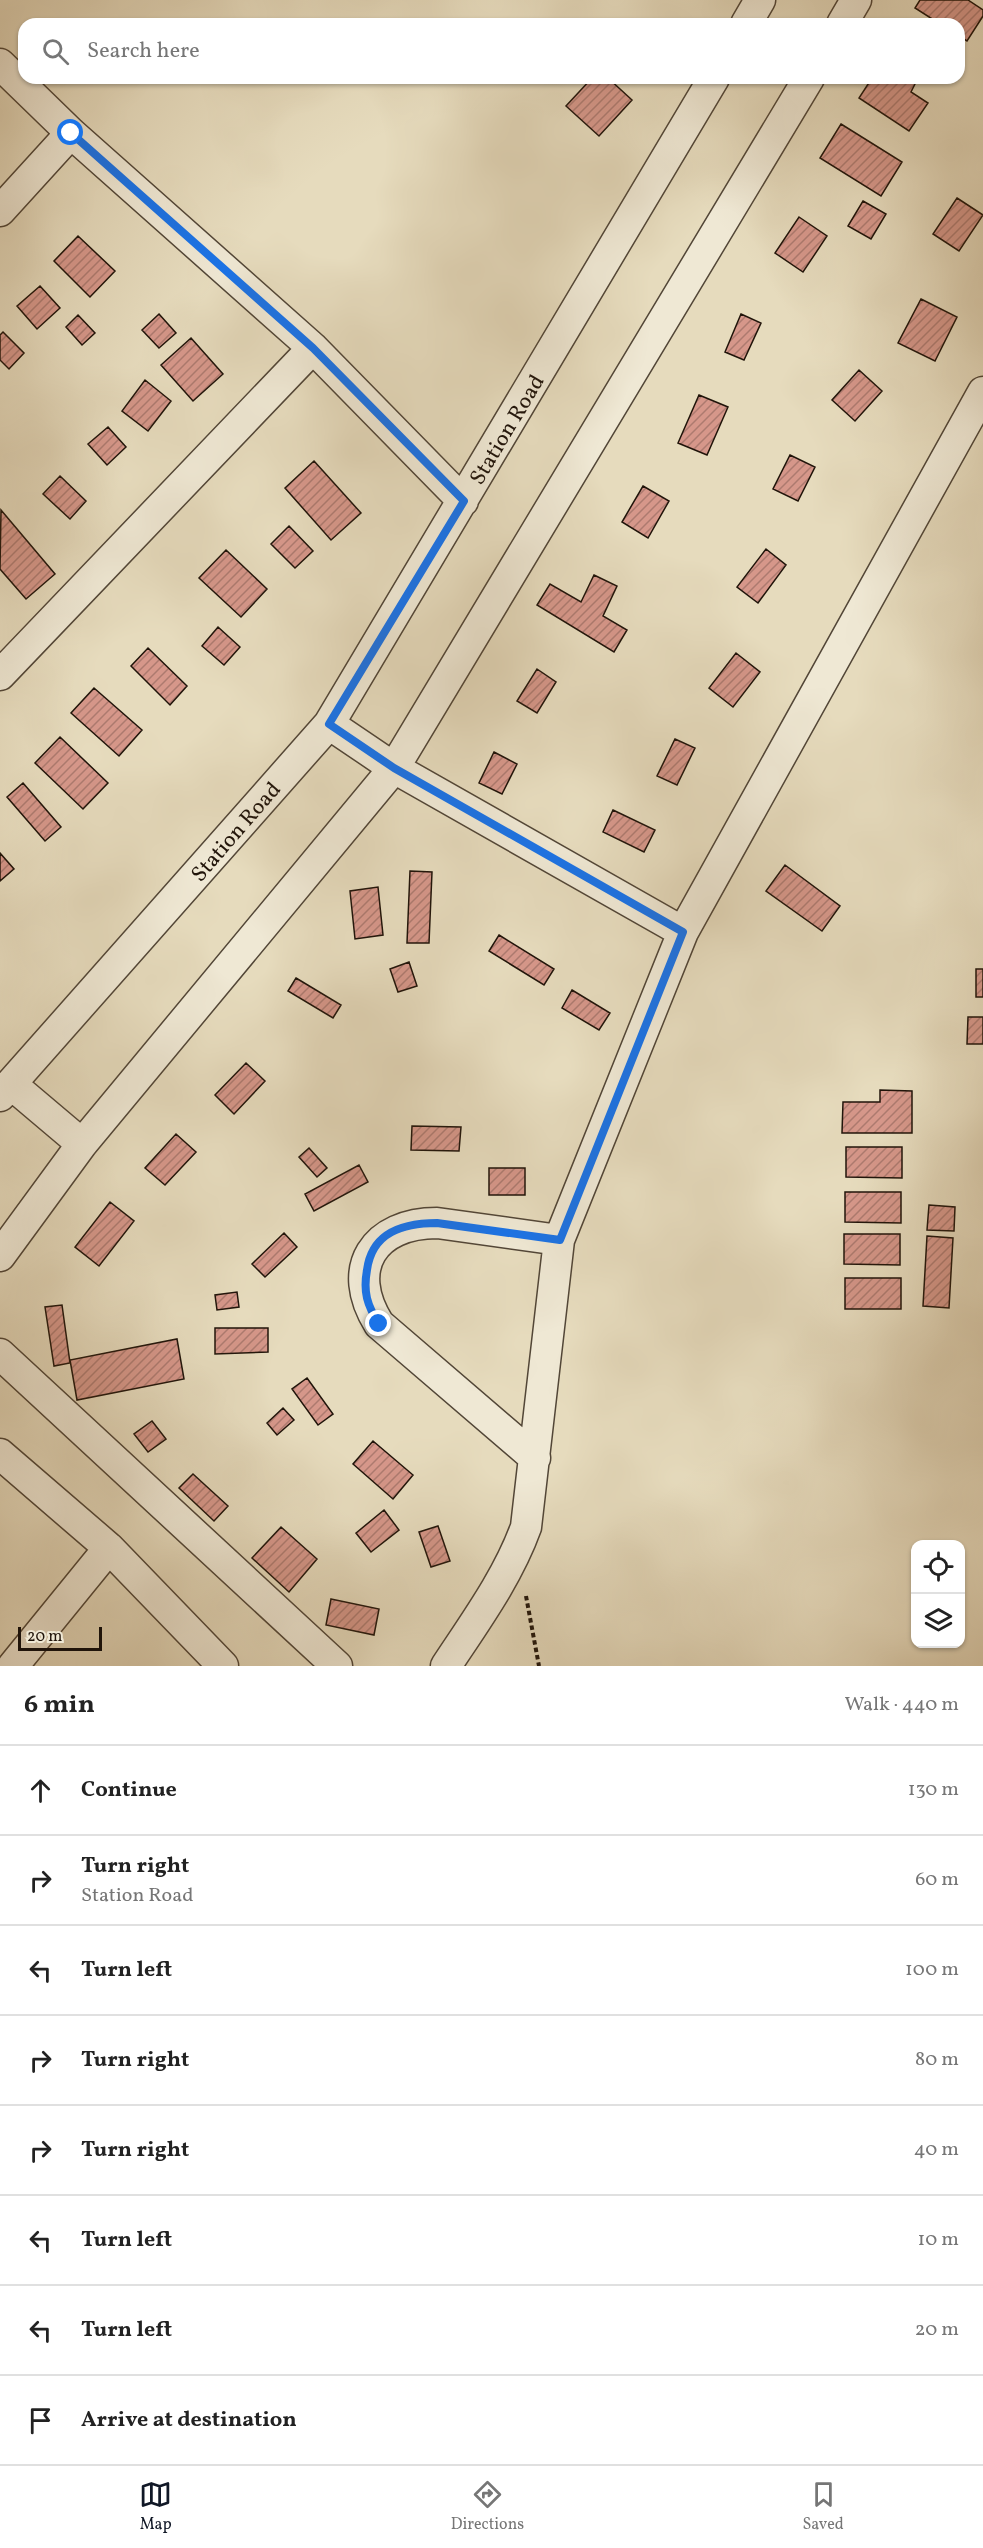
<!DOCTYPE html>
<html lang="en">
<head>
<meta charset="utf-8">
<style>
  body { margin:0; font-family:Vollkorn,serif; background:#f2f2f2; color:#222 }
  .controls { position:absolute; right:18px; bottom:18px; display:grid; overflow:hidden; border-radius:12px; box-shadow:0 2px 4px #0004 }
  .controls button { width:54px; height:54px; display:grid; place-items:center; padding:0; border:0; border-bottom:2px solid #e0e0e0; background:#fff; color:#222; font:30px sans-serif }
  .scale { position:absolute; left:18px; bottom:15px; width:84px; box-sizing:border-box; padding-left:6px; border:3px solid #20140a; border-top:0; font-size:16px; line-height:21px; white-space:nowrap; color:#20140a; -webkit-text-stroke:4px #efe8d4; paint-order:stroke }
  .stop { position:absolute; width:18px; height:18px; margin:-14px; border:4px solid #1a73e8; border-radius:50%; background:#fff }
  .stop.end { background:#1a73e8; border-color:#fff; box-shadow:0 2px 6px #0008 }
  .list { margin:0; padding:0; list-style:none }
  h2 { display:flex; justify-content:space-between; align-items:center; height:78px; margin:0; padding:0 24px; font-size:26px }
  h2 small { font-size:20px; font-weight:400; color:#767676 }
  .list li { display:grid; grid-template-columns:39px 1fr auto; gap:18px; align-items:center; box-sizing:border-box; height:90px; padding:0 24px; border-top:2px solid #e0e0e0 }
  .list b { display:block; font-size:22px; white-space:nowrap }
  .list p { margin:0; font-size:20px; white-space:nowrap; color:#767676 }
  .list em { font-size:20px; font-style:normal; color:#767676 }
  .icon { flex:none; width:33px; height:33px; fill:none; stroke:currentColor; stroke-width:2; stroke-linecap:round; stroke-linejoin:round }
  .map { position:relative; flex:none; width:983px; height:1666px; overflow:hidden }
  .search { position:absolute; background:#fff; box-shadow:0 2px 4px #0004; left:18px; right:18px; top:18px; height:66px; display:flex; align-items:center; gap:15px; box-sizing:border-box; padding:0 21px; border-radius:18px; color:#767676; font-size:22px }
  .sheet { height:798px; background:#fff }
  nav { display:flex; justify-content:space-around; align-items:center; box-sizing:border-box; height:84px; border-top:2px solid #e0e0e0; background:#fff; font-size:16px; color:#767676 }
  nav a { display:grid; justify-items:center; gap:3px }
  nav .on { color:#111827 }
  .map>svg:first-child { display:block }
  .building { fill:url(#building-hatch); stroke:#20140a; stroke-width:1.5 }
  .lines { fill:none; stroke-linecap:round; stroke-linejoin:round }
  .street-casing { stroke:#524637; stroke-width:33 }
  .path { stroke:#20140a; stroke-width:4; stroke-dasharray:4.5 3; stroke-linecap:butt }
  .street { stroke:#efe8d4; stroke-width:30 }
  .route { stroke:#1a73e8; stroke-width:8 }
  .labels { text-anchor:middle; stroke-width:4.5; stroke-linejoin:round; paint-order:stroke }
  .street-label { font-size:22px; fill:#20140a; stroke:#efe8d4 }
</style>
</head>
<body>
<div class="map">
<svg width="983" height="1666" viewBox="0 0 983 1666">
  <defs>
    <pattern id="building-hatch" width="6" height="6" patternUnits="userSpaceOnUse" patternTransform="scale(1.5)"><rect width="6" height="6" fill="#d6978a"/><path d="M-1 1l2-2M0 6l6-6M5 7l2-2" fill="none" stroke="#ad7a6f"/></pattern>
  </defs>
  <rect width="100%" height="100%" fill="#e6dbbd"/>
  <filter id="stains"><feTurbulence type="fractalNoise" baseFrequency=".00333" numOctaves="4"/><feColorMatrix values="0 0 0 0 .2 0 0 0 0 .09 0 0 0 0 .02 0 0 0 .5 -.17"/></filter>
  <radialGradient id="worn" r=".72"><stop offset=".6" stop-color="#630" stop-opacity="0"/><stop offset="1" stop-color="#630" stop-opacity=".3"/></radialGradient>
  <path class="building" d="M 920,0 L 968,0 L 983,10 L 983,16 L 967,41 L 959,36 L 959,24 L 940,24 L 915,8 Z
    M 592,78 L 608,78 L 632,100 L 599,136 L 566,106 Z
    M 872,78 L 918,78 L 911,92 L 928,103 L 909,131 L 859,98 Z
    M 841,124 L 902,162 L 881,196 L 820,158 Z
    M 957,198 L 983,215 L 959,251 L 933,234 Z
    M 863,201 L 886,214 L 871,239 L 848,226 Z
    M 799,217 L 827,236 L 803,272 L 775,253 Z
    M 78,236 L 115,271 L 90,297 L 54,261 Z
    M 40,286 L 60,308 L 37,329 L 17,306 Z
    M 921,299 L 957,317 L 935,361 L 898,343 Z
    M 159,314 L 176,333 L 159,348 L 142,330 Z
    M 741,314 L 761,323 L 744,360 L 725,352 Z
    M 78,315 L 95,333 L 82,345 L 66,327 Z
    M 3,332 L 24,353 L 9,369 L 0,360 L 0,335 Z
    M 191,338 L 223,374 L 193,401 L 161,365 Z
    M 859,370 L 882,391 L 855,421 L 832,400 Z
    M 145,380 L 171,401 L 148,431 L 122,411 Z
    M 699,395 L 728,407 L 707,455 L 678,443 Z
    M 108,427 L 126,447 L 107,465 L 88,444 Z
    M 790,455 L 815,467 L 798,501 L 773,489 Z
    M 314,461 L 361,513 L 331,540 L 285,488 Z
    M 60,476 L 86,501 L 70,519 L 43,494 Z
    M 643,486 L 669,501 L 648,538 L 622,522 Z
    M 1,510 L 55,574 L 26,599 L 0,569 Z
    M 289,526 L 313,551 L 295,568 L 271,544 Z
    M 766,549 L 786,565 L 758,603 L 737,587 Z
    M 226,550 L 267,589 L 241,617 L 199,578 Z
    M 594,575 L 617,586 L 603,616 L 627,630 L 614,652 L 537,605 L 550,584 L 581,602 Z
    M 218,627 L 240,647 L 224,665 L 202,646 Z
    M 148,648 L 187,686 L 170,705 L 131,666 Z
    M 736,653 L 760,672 L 733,707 L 709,688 Z
    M 537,669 L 556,682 L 537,713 L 517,701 Z
    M 94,688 L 142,730 L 119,756 L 71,713 Z
    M 60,737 L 108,783 L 83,809 L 35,763 Z
    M 675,739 L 695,748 L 677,785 L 657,776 Z
    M 494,752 L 517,764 L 502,794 L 479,783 Z
    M 23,783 L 61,827 L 45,841 L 7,797 Z
    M 613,810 L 655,830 L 644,852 L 603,832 Z
    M 0,853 L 14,869 L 0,881 Z
    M 785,865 L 840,906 L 822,931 L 766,891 Z
    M 410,871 L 432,872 L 429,943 L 407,943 Z
    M 378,887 L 383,935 L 355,939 L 350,891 Z
    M 499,935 L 554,969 L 544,985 L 489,951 Z
    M 409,962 L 417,986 L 398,992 L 390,969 Z
    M 976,969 L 983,969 L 983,997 L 976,997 Z
    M 296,978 L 341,1005 L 333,1018 L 288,991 Z
    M 572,990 L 610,1013 L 599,1030 L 562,1008 Z
    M 968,1017 L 983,1017 L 983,1044 L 967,1044 Z
    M 246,1063 L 265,1081 L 234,1114 L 215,1095 Z
    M 880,1090 L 912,1091 L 912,1133 L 842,1133 L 843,1102 L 880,1102 Z
    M 412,1126 L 461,1127 L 459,1151 L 411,1150 Z
    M 176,1134 L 196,1152 L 165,1185 L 145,1168 Z
    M 846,1147 L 902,1147 L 902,1178 L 846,1177 Z
    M 309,1148 L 327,1168 L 317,1177 L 299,1157 Z
    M 359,1165 L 368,1182 L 314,1211 L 305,1194 Z
    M 489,1168 L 525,1168 L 525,1195 L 489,1195 Z
    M 845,1192 L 901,1192 L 901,1223 L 845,1222 Z
    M 110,1202 L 134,1221 L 99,1266 L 75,1247 Z
    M 929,1205 L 955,1207 L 954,1231 L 927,1230 Z
    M 284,1233 L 297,1247 L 265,1277 L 252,1264 Z
    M 844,1234 L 900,1234 L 900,1265 L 844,1264 Z
    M 927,1236 L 953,1238 L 949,1308 L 923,1306 Z
    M 845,1278 L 901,1278 L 901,1309 L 845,1309 Z
    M 237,1292 L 239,1307 L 217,1310 L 215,1295 Z
    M 62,1305 L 70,1363 L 54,1366 L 45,1307 Z
    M 215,1328 L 268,1328 L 268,1352 L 215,1354 Z
    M 177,1339 L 184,1379 L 77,1400 L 70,1360 Z
    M 307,1378 L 333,1414 L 318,1425 L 292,1389 Z
    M 283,1408 L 294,1420 L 277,1435 L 267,1423 Z
    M 152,1421 L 166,1439 L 148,1452 L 134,1434 Z
    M 373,1441 L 413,1475 L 393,1499 L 353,1464 Z
    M 193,1474 L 228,1506 L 214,1521 L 179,1488 Z
    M 384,1510 L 399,1530 L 371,1552 L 356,1533 Z
    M 438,1526 L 450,1561 L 431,1567 L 419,1532 Z
    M 281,1527 L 317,1559 L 289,1592 L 252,1558 Z
    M 331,1599 L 379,1609 L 374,1635 L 326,1625 Z"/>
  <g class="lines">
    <defs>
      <path id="street" d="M 746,24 L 760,0
        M 842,24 L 856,0
        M 0,64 L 71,133 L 313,348 L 463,501
        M 0,211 L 71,133
        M 0,675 L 313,348
        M 329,724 L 394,768 L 683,932
        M 11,1084 L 82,1144
        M 0,1096 L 329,724 L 714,78
        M 0,1256 L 82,1144 L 394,768 L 809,78
        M 0,1354 L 337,1666
        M 0,1454 L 109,1548 L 223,1666
        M 535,1458 L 379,1324 C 344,1268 374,1223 437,1223 L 559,1240
        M 13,1666 L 109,1548
        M 446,1666 C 475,1622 508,1577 526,1527 L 559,1240 L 683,932 L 983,392"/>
    </defs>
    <use href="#street" class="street-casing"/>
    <path class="path" d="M 526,1596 L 539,1666"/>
    <use href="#street" class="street"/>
  </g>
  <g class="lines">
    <path class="route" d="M 71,133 L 313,348 L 464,501 L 329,724 L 394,768 L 683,932 L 560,1240 L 437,1223 C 403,1223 372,1232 367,1270 C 363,1292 367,1305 379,1324"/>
  </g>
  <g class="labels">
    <g class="street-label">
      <text transform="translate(506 429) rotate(-59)" y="8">Station Road</text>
      <text transform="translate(235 831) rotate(-49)" y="8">Station Road</text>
    </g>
  </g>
  <rect width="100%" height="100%" filter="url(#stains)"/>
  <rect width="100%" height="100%" fill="url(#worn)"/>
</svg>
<div class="controls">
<button><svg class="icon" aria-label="locate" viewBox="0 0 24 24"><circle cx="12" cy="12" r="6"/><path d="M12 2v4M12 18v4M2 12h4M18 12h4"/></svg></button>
<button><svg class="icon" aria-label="layers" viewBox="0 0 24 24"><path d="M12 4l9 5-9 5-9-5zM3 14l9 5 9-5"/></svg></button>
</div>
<div class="scale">20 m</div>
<div class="stop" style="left:71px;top:133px"></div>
<div class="stop end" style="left:379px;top:1324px"></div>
<div class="search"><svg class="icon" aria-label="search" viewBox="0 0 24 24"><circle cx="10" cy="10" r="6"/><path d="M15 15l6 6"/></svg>Search here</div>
</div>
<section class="sheet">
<h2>6 min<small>Walk · 440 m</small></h2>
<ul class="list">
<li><svg class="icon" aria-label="ahead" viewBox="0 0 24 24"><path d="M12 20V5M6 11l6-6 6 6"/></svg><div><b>Continue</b></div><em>130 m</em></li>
<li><svg class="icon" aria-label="right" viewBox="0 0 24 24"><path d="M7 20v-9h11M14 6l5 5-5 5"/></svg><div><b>Turn right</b><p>Station Road</p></div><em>60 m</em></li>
<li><svg class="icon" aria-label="left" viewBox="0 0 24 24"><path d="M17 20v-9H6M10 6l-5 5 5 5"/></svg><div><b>Turn left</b></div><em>100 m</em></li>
<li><svg class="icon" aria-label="right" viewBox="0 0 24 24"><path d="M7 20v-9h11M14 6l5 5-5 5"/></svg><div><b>Turn right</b></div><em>80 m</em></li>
<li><svg class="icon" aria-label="right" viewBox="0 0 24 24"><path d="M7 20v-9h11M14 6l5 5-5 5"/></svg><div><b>Turn right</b></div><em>40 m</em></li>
<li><svg class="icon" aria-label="left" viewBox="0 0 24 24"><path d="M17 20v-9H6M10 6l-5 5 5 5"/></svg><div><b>Turn left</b></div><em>10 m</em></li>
<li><svg class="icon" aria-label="left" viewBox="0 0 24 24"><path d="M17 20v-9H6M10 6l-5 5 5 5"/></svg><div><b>Turn left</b></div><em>20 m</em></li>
<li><svg class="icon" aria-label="arrive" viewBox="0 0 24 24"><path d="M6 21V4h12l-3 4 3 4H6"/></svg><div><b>Arrive at destination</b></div></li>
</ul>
</section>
<nav>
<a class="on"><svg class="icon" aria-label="map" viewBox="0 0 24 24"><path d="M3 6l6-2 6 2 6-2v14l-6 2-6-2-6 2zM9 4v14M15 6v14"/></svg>Map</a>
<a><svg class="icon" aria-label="directions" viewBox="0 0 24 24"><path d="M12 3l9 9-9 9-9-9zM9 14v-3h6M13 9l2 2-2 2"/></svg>Directions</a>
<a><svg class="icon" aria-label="saved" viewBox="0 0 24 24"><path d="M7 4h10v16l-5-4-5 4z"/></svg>Saved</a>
</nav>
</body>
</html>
